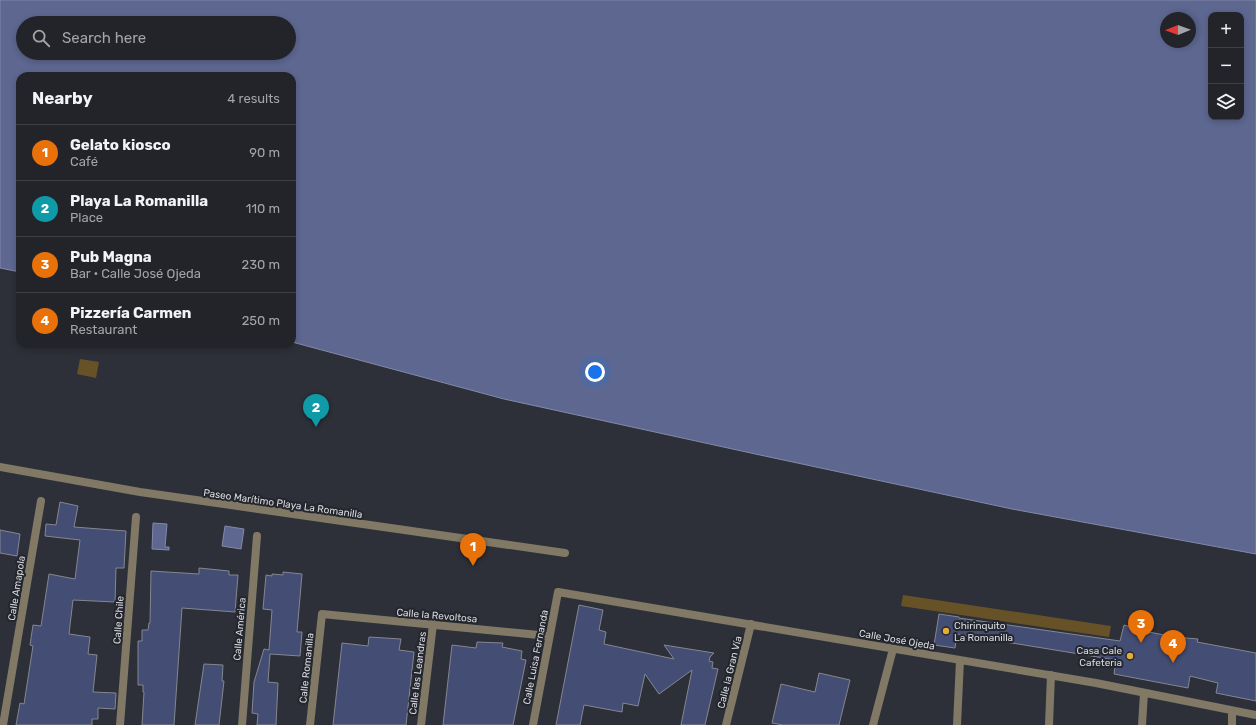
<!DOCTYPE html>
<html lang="en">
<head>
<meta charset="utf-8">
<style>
  body { margin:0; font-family:Rubik,sans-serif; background:#2a2c32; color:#f1f3f6 }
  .controls { position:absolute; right:12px; top:12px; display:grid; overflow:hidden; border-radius:8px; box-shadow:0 2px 6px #0003 }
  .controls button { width:36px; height:36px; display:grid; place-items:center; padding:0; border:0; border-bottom:1px solid #3f4147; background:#22242a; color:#f1f3f6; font:20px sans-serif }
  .compass { position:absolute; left:1160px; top:12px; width:36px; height:36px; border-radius:50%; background:#22242a; box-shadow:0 2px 6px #0003; rotate:269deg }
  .you { position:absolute; left:595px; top:372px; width:14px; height:14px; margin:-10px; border:3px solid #fff; border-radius:50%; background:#1a73e8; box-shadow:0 0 0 6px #1a73e833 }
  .badge { display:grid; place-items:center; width:26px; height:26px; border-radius:50%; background:#1a73e8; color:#fff; font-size:13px; font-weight:700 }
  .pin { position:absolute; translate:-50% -33px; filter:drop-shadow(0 1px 2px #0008) }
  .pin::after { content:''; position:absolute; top:21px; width:14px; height:12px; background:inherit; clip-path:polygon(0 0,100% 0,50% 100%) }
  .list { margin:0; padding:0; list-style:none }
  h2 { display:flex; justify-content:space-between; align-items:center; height:52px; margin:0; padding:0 16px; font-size:17px }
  h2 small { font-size:13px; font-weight:400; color:#a2a4a8 }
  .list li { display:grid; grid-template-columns:26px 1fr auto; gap:12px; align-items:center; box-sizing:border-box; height:56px; padding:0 16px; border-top:1px solid #3f4147 }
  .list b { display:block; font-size:15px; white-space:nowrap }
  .list p { margin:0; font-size:13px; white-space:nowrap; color:#a2a4a8 }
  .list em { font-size:13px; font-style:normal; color:#a2a4a8 }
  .icon { flex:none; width:22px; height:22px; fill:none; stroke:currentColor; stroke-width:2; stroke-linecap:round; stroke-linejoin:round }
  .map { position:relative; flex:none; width:1256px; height:725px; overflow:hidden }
  .search { position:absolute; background:#22242a; box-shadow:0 2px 6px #0003; left:16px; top:16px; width:280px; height:44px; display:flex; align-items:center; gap:10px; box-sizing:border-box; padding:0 14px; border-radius:22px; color:#a2a4a8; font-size:15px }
  .panel { position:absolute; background:#22242a; box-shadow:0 2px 6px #0003; left:16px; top:72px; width:280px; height:276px; border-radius:12px }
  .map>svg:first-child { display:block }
  .green { fill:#675228 }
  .water { fill:#5d6790; stroke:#828aa8; fill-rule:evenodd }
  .building { fill:#444d74; stroke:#848791 }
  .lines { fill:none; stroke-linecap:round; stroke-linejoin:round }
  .pedestrian { stroke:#817865; stroke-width:8 }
  .minor { stroke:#817865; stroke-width:8 }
  .poi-dot { fill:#e3ae34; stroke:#24262e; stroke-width:1.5 }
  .labels { text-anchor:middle; stroke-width:4; stroke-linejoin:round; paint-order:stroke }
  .street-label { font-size:10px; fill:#d9dbe0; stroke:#24262e }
  .poi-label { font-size:10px; fill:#d9dbe0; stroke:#24262e; text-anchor:start }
</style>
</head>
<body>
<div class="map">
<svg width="1256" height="725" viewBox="0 0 1256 725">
  <rect width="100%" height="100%" fill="#2d3038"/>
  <path class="green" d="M 80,359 L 99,362 L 96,378 L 77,374 Z
    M 903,595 L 1111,626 L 1109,637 L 901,606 Z"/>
  <path class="water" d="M 0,0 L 1256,0 L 1256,554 L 1012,509 L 760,455 L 504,399 L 292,342 L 292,76 L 20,76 L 20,272 L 0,268 ZM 1211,15 L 1241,15 L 1241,117 L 1211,117 ZM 1166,18 L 1190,18 L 1190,42 L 1166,42 ZM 23,23 L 289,23 L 289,53 L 23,53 Z
    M 153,523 L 167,524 L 165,547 L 169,547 L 169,550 L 152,549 Z
    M 225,526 L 244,529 L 241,549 L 222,546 Z"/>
  <path class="building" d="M 60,502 L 78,506 L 74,527 L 126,531 L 124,568 L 116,568 L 115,602 L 73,600 L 69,634 L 90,637 L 88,654 L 97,655 L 93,692 L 116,693 L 115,709 L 98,708 L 98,719 L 92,719 L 92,725 L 16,725 L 20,703 L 24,704 L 33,646 L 30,645 L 33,625 L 41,626 L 49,574 L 75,579 L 80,540 L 45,536 L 46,524 L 56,525 Z
    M 0,530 L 20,534 L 17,556 L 0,553 Z
    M 199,568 L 229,571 L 229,575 L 238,575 L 235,612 L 182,608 L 174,725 L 142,725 L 144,692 L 143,692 L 143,685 L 138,685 L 138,641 L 142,641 L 142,630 L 148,630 L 149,623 L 150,623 L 151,571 L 199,574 Z
    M 283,572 L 302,574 L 297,632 L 302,632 L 300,656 L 270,654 L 268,682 L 278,683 L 276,725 L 257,725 L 258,714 L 252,713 L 254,682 L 264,649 L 269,650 L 272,610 L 263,609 L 266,575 L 272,576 L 272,574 L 283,575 Z
    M 579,605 L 603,610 L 599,630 L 606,632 L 604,644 L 674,659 L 664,645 L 714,653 L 710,657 L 709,661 L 713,662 L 712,668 L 718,669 L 705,725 L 681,725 L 692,670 L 659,694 L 645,674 L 638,706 L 623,703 L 622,712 L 584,705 L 580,725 L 556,725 Z
    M 939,614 L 959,617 L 959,618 L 1120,641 L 1124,625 L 1144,631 L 1174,637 L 1198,639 L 1197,642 L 1256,653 L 1256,701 L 1216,693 L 1218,683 L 1190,676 L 1188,688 L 1114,674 L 1116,660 L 957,634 L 955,648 L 934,645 Z
    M 369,637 L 401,639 L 399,650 L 414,652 L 406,725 L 333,725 L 342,643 L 368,646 Z
    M 477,642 L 503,643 L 502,647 L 522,651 L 521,659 L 526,660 L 513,725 L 443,725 L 452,645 L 476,648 Z
    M 204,664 L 223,665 L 222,681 L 224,681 L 219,725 L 195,725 Z
    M 819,673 L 850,680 L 839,725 L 783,725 L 772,723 L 781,684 L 815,692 Z"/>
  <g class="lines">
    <path class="pedestrian" d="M 0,467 L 140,492 L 565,553"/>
    <path class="minor" d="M 3,725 L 41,501
      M 120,725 L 136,517
      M 242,725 L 257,536
      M 310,725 L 322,614 L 549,636
      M 421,725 L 433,624
      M 533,725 L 558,592 L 1096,683 L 1256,715
      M 726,725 L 751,624
      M 873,725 L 893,649
      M 957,725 L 960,660
      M 1049,725 L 1051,675
      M 1142,725 L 1144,693
      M 1232,725 L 1232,711"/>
  </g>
  <g class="poi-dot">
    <circle cx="946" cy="631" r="4"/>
    <circle cx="1130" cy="656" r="4"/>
  </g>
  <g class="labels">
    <g class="street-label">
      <text transform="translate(283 503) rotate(8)" y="4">Paseo Marítimo Playa La Romanilla</text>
      <text transform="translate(16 588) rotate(-81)" y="4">Calle Amapola</text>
      <text transform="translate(437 615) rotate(5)" y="4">Calle la Revoltosa</text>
      <text transform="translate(118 620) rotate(-86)" y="4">Calle Chile</text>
      <text transform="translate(239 629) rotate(-85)" y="4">Calle América</text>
      <text transform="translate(897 639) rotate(10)" y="4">Calle José Ojeda</text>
      <text transform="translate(535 657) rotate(-79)" y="4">Calle Luisa Fernanda</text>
      <text transform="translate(306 668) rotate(-84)" y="4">Calle Romanilla</text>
      <text transform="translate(729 672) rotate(-76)" y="4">Calle la Gran Vía</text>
      <text transform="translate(417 673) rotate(-83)" y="4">Calle las Leandras</text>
    </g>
    <g class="poi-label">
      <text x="954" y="629">Chirinquito<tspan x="954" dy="12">La Romanilla</tspan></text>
      <text x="1122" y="654" text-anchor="end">Casa Cale<tspan x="1122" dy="12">Cafeteria</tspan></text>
    </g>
  </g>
</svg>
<div class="controls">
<button>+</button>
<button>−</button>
<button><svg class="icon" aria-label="layers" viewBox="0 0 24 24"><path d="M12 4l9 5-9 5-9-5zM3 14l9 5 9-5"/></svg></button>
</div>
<svg class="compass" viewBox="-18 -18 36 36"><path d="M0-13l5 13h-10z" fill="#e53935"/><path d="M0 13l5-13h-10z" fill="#a2a4a8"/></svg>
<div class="you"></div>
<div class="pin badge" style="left:473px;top:566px;background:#e8710a">1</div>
<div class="pin badge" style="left:316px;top:427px;background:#0f9aa8">2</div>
<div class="pin badge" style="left:1141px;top:643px;background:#e8710a">3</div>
<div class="pin badge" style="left:1173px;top:663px;background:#e8710a">4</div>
<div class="search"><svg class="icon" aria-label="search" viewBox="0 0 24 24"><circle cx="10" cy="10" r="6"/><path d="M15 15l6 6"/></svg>Search here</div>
<section class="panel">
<h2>Nearby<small>4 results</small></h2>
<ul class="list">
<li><span class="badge" style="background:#e8710a">1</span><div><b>Gelato kiosco</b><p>Café</p></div><em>90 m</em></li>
<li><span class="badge" style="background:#0f9aa8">2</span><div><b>Playa La Romanilla</b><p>Place</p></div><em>110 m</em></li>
<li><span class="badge" style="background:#e8710a">3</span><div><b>Pub Magna</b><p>Bar · Calle José Ojeda</p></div><em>230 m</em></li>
<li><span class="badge" style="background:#e8710a">4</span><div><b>Pizzería Carmen</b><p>Restaurant</p></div><em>250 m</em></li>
</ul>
</section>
</div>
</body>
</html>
